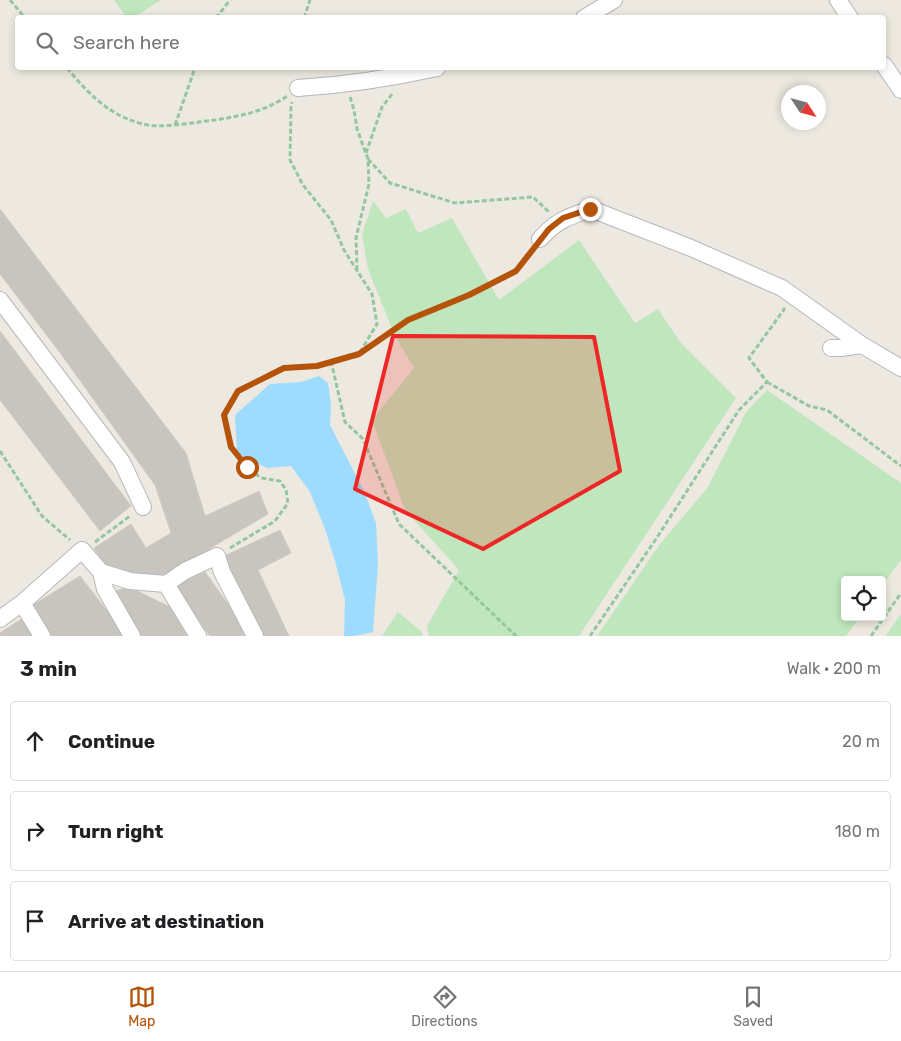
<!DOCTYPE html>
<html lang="en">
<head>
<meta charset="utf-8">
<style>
  body { margin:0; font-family:Rubik,sans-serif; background:#f6f6f6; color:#202124 }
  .controls { position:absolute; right:15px; bottom:15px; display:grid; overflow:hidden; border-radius:5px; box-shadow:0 2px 8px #0003 }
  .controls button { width:45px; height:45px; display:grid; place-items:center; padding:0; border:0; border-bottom:1px solid #e0e0e0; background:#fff; color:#202124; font:25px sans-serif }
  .compass { position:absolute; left:781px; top:85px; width:45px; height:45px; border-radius:50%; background:#fff; box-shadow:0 2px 8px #0003; rotate:126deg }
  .stop { position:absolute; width:15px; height:15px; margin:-11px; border:4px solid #b45309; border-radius:50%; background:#fff }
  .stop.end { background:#b45309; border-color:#fff; box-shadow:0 1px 5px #0008 }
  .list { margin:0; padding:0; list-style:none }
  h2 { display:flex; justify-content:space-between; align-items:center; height:65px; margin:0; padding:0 20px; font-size:21px }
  h2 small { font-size:16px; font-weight:400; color:#757577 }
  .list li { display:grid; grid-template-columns:32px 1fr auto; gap:15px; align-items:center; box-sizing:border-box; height:80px; margin:0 10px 10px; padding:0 10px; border:1px solid #e0e0e0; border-radius:5px }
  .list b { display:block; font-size:19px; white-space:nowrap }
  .list em { font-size:16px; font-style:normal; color:#757577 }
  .icon { flex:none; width:28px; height:28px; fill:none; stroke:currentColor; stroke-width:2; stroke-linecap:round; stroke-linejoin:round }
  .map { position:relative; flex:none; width:901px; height:636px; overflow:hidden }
  .search { position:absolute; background:#fff; box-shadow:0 2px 8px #0003; left:15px; right:15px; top:15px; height:55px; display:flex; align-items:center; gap:12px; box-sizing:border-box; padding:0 18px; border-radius:5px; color:#757577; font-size:19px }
  .sheet { height:335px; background:#fff }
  nav { display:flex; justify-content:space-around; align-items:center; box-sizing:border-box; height:70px; border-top:1px solid #e0e0e0; background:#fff; font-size:14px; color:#757577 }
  nav a { display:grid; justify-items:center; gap:2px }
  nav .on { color:#b45309 }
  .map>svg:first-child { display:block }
  .green { fill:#bfe6bc }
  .water { fill:#9edcff }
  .building { fill:#c8c4be; stroke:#d2cabf }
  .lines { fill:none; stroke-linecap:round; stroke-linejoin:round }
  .minor-casing { stroke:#b3b8bc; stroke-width:18 }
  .path { stroke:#94c79f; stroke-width:3; stroke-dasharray:5 2.5; stroke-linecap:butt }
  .minor { stroke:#fff; stroke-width:16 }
  .route { stroke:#b45309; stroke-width:6 }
  .marked { fill:#ee2625; fill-opacity:0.2; stroke:#ee2625; stroke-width:4; stroke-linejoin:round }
</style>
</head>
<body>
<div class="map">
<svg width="901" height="636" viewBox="0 0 901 636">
  <rect width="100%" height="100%" fill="#ede9e0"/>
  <path class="green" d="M 114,0 L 161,0 L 134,17 L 127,18 Z
    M 373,201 L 386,218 L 406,209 L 418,233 L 452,218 L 499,300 L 579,240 L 635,323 L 658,309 L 681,343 L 736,398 L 579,636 L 429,636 L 427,626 L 459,570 L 405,510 L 372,420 L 414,368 L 395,336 L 368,269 L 362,234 Z
    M 767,390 L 901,483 L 901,560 L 882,586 L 882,580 L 845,580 L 845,617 L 860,617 L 846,636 L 597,636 L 660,544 L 708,487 L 746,412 Z
    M 398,612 L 422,632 L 422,636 L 382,636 Z
    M 901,614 L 901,636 L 886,636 L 886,635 Z"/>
  <path class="water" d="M 319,376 L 328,383 L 331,404 L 330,425 L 364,491 L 376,523 L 378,564 L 373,632 L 354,636 L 344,636 L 345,600 L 335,561 L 325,529 L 310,492 L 291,466 L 267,468 L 237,453 L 235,415 L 270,384 L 301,382 Z"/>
  <path class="building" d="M 0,209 L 186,453 L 205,516 L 259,491 L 268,514 L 160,578 L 107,567 L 94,548 L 131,524 L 146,548 L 171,533 L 155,485 L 61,354 L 0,274 Z
    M 0,331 L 131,506 L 100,531 L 0,400 Z
    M 280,530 L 291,553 L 258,570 L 289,636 L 260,636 L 222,557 Z
    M 205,572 L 238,618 L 246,636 L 210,636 L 173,587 Z
    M 80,576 L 125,634 L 126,636 L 51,636 L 33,605 Z
    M 129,587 L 170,607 L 187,636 L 140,636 L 115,591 Z
    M 23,618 L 34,636 L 0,636 L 0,633 Z"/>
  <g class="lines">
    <defs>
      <path id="minor" d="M 838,0 L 850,18
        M 584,18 L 614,0
        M 884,65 L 901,90
        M 298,88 C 344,85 392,78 437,68
        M 540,239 C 557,220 568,217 591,209 L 691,248 L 782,288 L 862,345 L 901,368
        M 0,300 L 122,462 L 143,507
        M 831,348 L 841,348 L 862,345
        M 101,572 L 105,589 L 132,636
        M 166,584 L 198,636
        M 22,603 L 42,636
        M 0,619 L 22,603 L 82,550 L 101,572 L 130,581 L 166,584 L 185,571 L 217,556 L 222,572 L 255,636"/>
    </defs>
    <use href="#minor" class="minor-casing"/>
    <path class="path" d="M 10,0 L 25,18
      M 216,18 L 230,0
      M 304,18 L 310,0
      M 67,68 C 88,93 109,116 143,124 C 163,129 194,122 215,120 C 241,116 266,111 287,96
      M 350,97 L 354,110 L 357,129 L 368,159 L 369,184 L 356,238 L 357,271
      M 175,125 L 195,68
      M 366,153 L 382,107 L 393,93
      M 368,159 L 390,183 L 455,203 L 533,197 L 549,212
      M 360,353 L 408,320 L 469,295 L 516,271 L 531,251
      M 331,361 L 345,422 L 363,439 L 399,524 L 516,636
      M 767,382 L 809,406 L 827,410 L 901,466
      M 0,451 L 42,516 L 70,540
      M 95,542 L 130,516
      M 230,548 L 275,521 L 288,503 L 286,490 L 280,481 L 261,478 L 247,467 L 231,447 L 224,415 L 237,391 L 284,368 L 317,366 L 359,354 L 377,324 L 372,294 L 344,250 L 331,220 L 303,185 L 290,160 L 291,107 L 292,102
      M 590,636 L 656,539 L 739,410 L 767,382 L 749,358 L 785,308
      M 871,636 L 901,593"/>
    <use href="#minor" class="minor"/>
  </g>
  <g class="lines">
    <path class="route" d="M 247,467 L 231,447 L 224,415 L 238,391 L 284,368 L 317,366 L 359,354 L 408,320 L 469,295 L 516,271 L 549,229 L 563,218 L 590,209"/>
  </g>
  <path class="marked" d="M 393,336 L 594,337 L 620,471 L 483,549 L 355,489 Z"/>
</svg>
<div class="controls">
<button><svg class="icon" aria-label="locate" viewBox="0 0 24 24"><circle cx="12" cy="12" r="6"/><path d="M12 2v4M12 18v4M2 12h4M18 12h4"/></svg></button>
</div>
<svg class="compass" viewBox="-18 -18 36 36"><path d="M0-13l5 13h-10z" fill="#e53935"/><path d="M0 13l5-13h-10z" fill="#757577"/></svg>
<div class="stop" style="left:247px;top:467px"></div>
<div class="stop end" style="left:590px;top:209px"></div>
<div class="search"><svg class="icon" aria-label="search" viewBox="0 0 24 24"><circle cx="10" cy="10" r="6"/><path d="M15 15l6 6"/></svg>Search here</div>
</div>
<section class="sheet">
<h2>3 min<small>Walk · 200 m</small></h2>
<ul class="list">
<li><svg class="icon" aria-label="ahead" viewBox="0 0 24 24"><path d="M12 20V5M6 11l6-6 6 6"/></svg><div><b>Continue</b></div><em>20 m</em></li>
<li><svg class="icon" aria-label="right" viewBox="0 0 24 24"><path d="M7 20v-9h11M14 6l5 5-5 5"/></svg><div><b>Turn right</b></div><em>180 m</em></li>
<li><svg class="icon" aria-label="arrive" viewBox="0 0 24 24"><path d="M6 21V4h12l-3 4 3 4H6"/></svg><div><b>Arrive at destination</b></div></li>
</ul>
</section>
<nav>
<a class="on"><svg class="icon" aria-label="map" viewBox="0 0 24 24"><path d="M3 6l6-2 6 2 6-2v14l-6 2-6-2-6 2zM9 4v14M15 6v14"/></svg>Map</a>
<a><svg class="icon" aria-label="directions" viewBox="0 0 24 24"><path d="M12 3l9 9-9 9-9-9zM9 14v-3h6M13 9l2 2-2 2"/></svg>Directions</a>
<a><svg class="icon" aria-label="saved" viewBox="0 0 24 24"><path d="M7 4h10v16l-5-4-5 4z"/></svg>Saved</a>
</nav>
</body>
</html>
